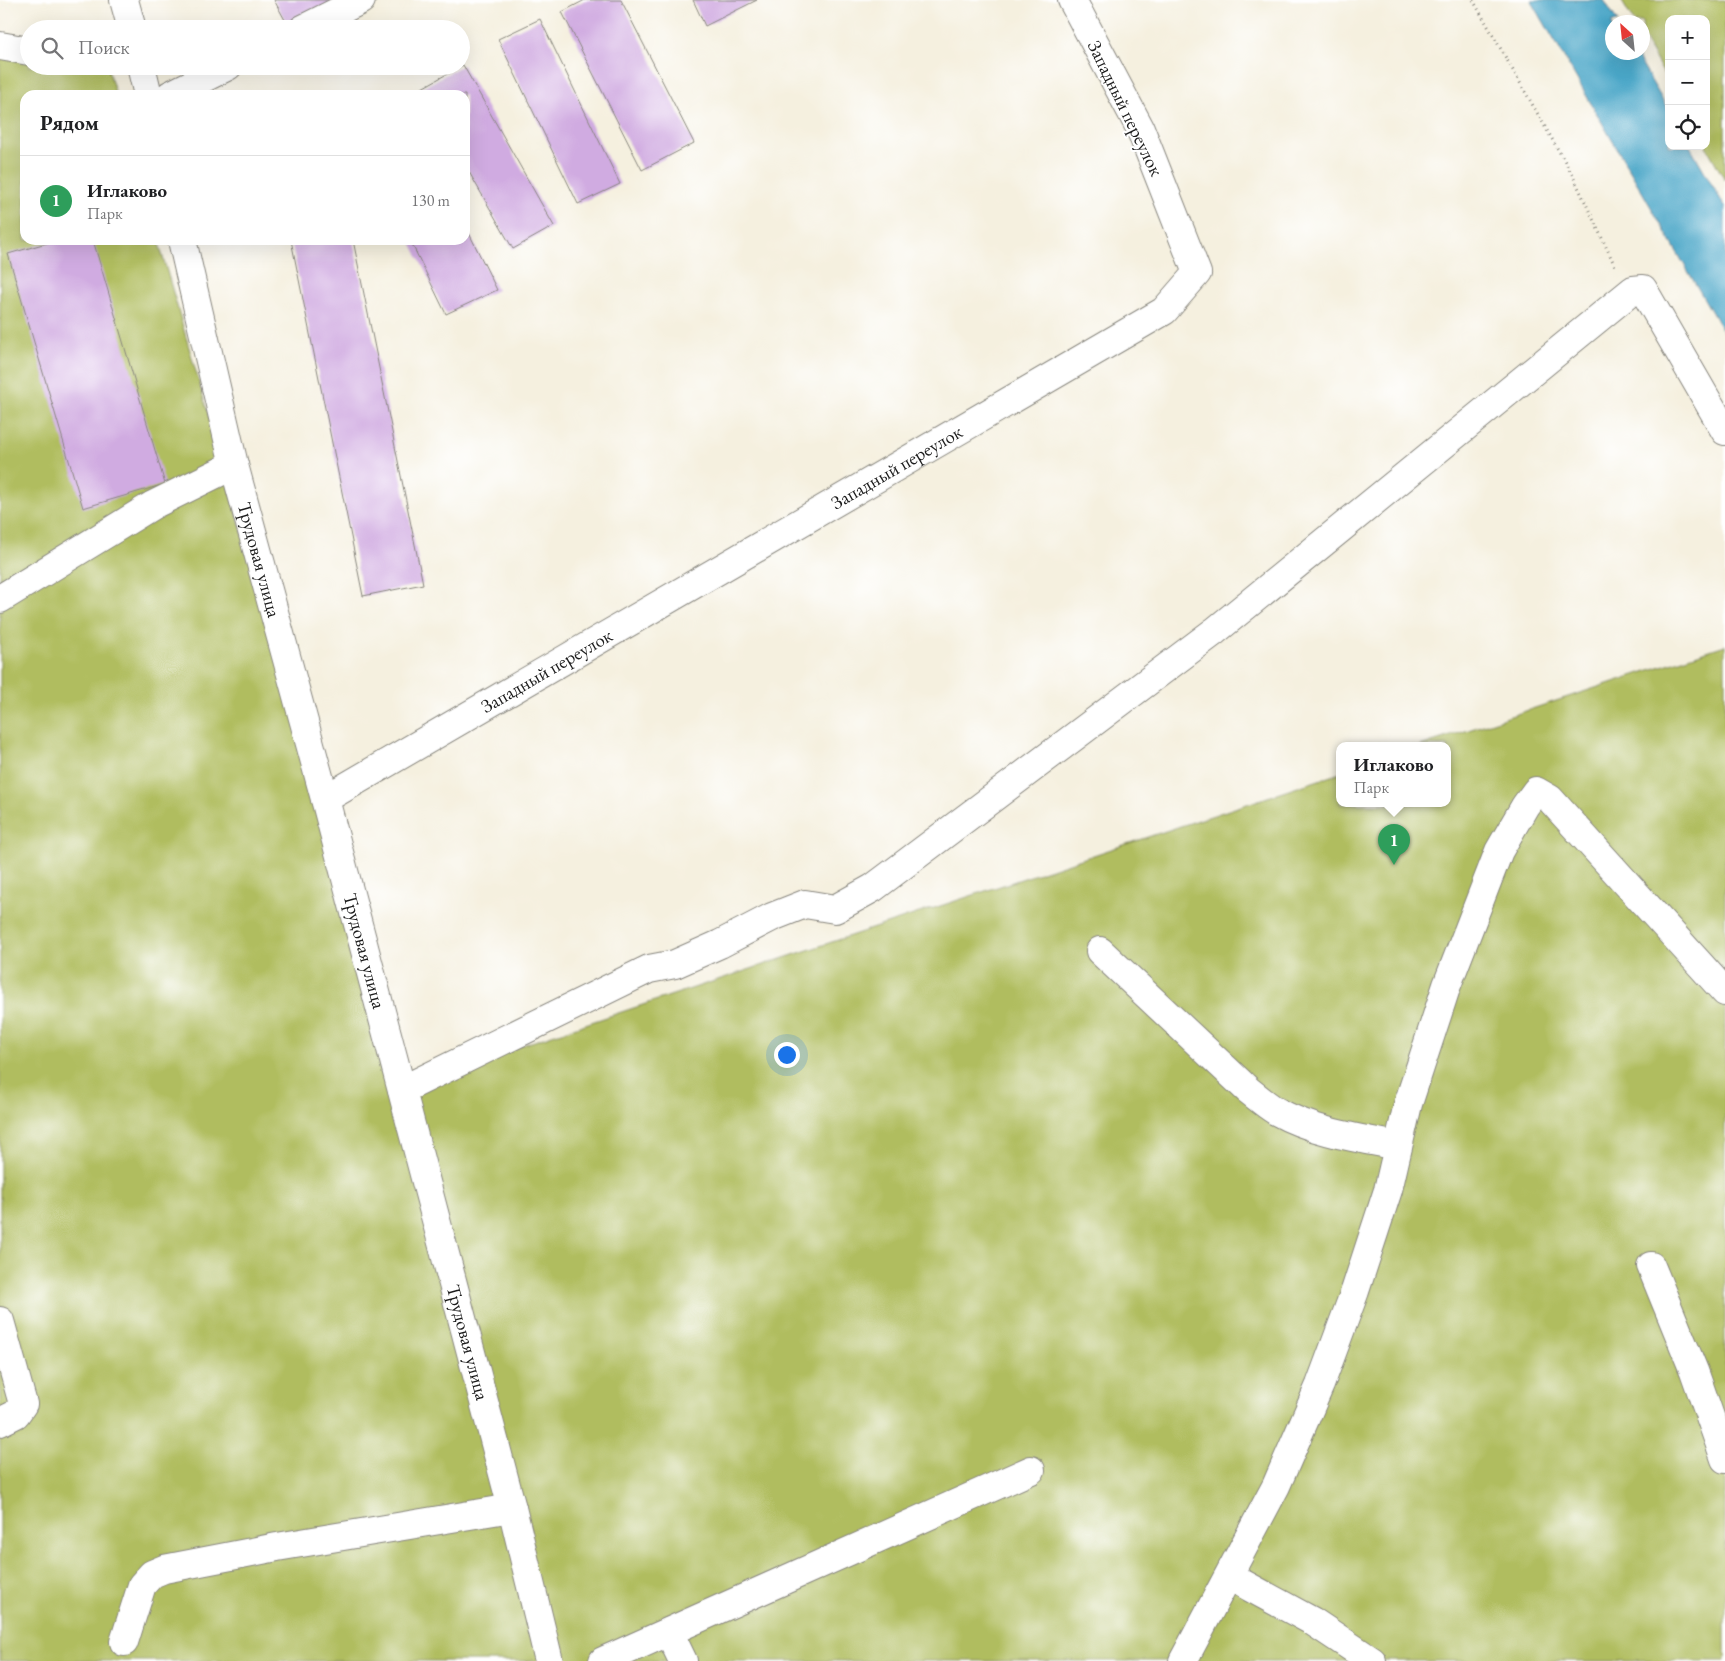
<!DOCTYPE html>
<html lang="ru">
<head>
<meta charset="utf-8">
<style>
  body { margin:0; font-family:"EB Garamond",serif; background:#f6f6f6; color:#202124 }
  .controls { position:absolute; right:15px; top:15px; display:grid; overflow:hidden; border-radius:10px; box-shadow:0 5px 20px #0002 }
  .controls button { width:45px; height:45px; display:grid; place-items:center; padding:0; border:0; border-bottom:1px solid #e0e0e0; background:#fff; color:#202124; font:25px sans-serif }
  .compass { position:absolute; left:1605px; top:15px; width:45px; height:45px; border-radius:50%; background:#fff; box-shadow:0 5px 20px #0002; rotate:333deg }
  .you { position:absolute; left:786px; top:1054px; width:18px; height:18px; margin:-12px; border:4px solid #fff; border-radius:50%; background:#1a73e8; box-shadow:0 0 0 8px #1a73e833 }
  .badge { display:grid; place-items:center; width:32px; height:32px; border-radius:50%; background:#d1495b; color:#fff; font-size:16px; font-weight:700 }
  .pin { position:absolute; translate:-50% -41px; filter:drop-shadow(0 1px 2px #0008) }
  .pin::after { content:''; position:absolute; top:26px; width:18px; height:15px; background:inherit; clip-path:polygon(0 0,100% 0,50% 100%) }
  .popup { position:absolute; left:1336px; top:742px; width:115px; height:65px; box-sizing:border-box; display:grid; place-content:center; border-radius:10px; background:#fff; filter:drop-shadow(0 1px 4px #0005); font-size:16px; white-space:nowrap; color:#757577 }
  .popup b { font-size:19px; color:#202124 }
  .popup::after { content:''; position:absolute; left:50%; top:100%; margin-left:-10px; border:10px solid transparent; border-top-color:#fff }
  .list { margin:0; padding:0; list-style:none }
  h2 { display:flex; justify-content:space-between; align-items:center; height:65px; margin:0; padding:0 20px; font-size:21px }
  h2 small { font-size:16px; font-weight:400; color:#757577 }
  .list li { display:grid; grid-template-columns:32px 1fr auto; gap:15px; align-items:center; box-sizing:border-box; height:90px; padding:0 20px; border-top:1px solid #e0e0e0 }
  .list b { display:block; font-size:19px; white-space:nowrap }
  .list p { margin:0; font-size:16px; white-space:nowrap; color:#757577 }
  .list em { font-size:16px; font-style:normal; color:#757577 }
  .icon { flex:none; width:28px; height:28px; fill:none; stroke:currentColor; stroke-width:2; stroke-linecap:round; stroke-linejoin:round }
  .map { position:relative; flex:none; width:1725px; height:1661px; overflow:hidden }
  .search { position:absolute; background:#fff; box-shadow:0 5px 20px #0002; left:20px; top:20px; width:450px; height:55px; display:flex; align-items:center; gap:12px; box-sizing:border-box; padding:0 18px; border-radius:28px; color:#757577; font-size:19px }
  .panel { position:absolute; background:#fff; box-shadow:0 5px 20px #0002; left:20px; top:90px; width:450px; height:155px; border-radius:15px }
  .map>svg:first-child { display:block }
  .green { fill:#b0bd5f; stroke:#666c3e }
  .water { fill:#48a6c7; stroke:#326172 }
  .building { fill:#d0abe1 }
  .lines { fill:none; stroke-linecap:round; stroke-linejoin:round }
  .minor-casing { stroke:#88867e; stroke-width:30 }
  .path { stroke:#88867e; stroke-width:3; stroke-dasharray:1 4; stroke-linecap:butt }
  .minor { stroke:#fff; stroke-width:28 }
  .labels { text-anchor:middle; stroke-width:4; stroke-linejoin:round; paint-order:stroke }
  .street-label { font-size:19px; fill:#1c1c1c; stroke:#fff }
</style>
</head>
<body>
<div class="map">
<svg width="1725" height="1661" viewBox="0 0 1725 1661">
  <rect width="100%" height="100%" fill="#fff"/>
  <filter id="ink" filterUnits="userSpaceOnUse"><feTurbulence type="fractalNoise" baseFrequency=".02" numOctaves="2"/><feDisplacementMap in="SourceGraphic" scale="10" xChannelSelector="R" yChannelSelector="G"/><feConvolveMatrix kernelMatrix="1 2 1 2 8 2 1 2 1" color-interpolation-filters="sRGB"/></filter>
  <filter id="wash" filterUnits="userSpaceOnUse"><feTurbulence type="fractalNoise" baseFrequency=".0096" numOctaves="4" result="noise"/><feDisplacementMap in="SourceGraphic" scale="20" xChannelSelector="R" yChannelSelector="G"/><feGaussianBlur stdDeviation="1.12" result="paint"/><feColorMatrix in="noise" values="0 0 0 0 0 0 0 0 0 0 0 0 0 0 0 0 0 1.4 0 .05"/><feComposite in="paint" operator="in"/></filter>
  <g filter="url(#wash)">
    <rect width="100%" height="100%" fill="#f5f0df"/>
    <path class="green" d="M 1621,0 L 1725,0 L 1725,180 L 1706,146 L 1706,19 L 1669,19 L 1669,83 L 1643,37 L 1642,22 L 1634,22 Z
      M 0,37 L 29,41 L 29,66 L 107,66 L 116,95 L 25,95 L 25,240 L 158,240 L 402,1085 L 1340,773 L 1340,804 L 1448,804 L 1448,746 L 1420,746 L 1725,645 L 1725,1661 L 0,1661 Z"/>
    <path class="water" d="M 1531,0 L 1604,0 L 1618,22 L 1612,22 L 1612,52 L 1635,53 L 1669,111 L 1669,146 L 1690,146 L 1725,207 L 1725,335 Z"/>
    <g id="blocks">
      <path class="building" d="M 274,0 L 363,0 L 290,29 Z
        M 585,0 L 621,0 L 694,143 L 642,170 L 562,12 Z
        M 693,0 L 757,0 L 705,26 Z
        M 540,19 L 620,184 L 578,204 L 498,39 Z
        M 463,65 L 554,226 L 513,249 L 465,165 L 465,95 L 425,95 L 422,88 Z
        M 465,225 L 497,290 L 446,314 L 410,240 L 465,240 Z
        M 57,240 L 93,240 L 165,484 L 83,508 L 8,254 Z
        M 291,240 L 353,240 L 423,584 L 363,596 Z"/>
    </g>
  </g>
  <g filter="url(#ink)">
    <use href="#blocks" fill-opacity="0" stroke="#88867e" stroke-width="1"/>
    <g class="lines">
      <defs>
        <g id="minor">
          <path d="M 124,0 L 132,29"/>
          <path d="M 303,29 L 361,0"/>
          <path d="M 0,46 L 29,51"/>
          <path d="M 141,66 L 148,95"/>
          <path d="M 170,95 L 228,66"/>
          <path id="s1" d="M 182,240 L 234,465 L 325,799 L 512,1508 L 549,1661"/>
          <path d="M 0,599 L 153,505 L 234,465"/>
          <path id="s2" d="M 325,799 L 1164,311 L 1197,273 L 1140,128 L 1072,0"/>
          <path d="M 1100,951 L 1248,1090 C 1257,1097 1266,1105 1276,1111 C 1314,1132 1356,1138 1398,1146"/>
          <path d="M 402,1090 L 649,969 L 675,964 L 720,944 L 772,917 L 805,904 L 835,909 L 873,888 L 1215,631 L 1633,290 L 1643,289 L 1725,431"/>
          <path d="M 1651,1266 L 1694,1371 L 1725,1459"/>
          <path d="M 0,1321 L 23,1404 L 16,1414 L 0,1422"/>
          <path d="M 1229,1576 L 1312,1621 L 1372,1661"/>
          <path d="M 669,1632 L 683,1661"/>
          <path d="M 124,1642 L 142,1585 L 152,1574 L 164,1569 L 277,1547 L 512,1508"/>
          <path d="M 603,1661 L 1031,1470"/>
          <path d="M 1183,1661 L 1276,1486 L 1320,1385 L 1355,1291 L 1388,1190 L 1408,1104 L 1447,985 L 1499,851 L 1525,806 L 1536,791 L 1550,799 L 1725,992"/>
        </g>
      </defs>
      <use href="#minor" class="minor-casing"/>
      <path class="path" d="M 1473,0 L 1573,176 L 1615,266"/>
      <use href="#minor" class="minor"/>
    </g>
  </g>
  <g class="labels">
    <g class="street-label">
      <text transform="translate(1126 108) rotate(64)" y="7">Западный переулок</text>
      <text dy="7" stroke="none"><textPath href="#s2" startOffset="661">Западный переулок</textPath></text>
      <text dy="7" stroke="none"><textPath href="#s1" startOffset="329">Трудовая улица</textPath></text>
      <text dy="7" stroke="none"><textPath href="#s2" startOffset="256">Западный переулок</textPath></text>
      <text dy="7" stroke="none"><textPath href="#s1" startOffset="734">Трудовая улица</textPath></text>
      <text dy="7" stroke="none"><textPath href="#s1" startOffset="1139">Трудовая улица</textPath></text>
    </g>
  </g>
</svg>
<div class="controls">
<button>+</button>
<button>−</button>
<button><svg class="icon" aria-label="locate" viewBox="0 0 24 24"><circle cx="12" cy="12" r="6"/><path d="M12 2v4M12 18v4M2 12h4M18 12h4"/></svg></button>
</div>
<svg class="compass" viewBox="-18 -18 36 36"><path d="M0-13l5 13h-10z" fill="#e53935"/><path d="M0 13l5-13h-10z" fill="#757577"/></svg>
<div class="you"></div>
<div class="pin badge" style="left:1394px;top:865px;background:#2e9e5b">1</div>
<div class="popup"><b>Иглаково</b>Парк</div>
<div class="search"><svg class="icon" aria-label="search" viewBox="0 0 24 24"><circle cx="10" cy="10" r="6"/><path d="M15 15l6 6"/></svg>Поиск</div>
<section class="panel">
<h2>Рядом<small></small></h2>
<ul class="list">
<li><span class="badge" style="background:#2e9e5b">1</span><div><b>Иглаково</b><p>Парк</p></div><em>130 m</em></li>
</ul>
</section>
</div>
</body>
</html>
